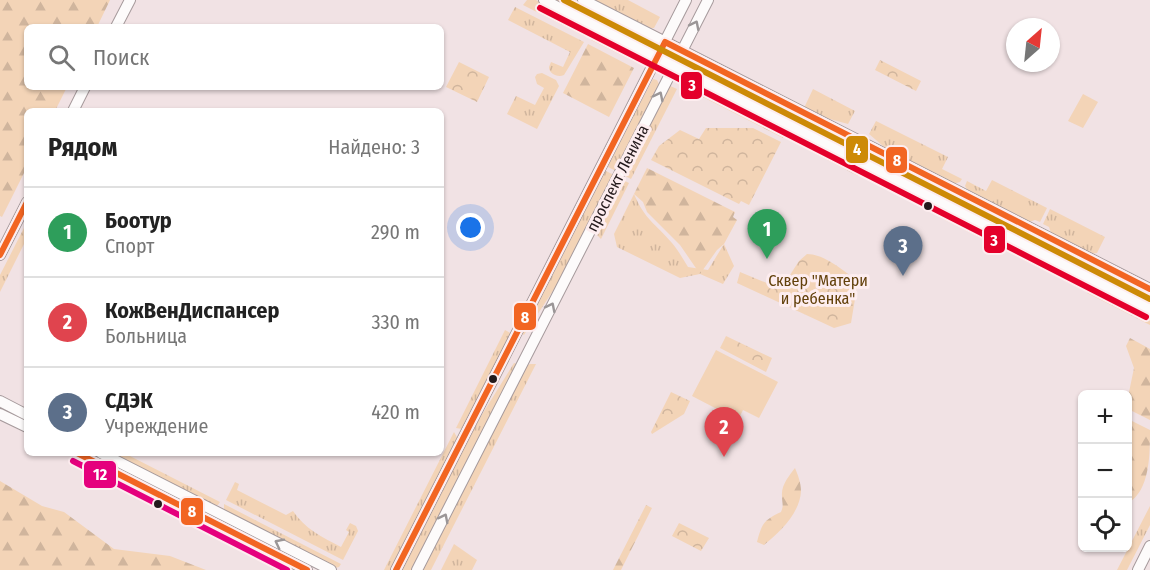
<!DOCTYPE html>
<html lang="ru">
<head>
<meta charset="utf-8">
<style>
  body { margin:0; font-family:"Fira Sans Condensed",sans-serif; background:#f6f6f6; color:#222 }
  .controls { position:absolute; right:18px; bottom:18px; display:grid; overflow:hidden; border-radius:9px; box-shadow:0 2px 4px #0004 }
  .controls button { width:54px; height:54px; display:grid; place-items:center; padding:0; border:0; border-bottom:2px solid #e0e0e0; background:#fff; color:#222; font:30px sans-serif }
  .compass { position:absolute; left:1006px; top:18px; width:54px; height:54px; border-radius:50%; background:#fff; box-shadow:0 2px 4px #0004; rotate:27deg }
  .you { position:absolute; left:471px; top:228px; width:21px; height:21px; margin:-15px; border:4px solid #fff; border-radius:50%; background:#1a73e8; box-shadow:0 0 0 9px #1a73e833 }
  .badge { display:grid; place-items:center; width:39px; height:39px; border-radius:50%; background:#0f766e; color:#fff; font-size:20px; font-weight:700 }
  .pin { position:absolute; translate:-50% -50px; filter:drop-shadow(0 2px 3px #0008) }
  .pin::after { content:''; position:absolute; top:32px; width:21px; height:18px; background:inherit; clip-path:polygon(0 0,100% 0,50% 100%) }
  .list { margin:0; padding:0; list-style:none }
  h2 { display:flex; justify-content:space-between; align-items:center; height:78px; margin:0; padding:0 24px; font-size:26px }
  h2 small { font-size:20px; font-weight:400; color:#767676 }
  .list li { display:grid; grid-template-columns:39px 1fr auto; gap:18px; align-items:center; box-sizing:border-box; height:90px; padding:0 24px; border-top:2px solid #e0e0e0 }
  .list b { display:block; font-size:22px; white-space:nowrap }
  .list p { margin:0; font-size:20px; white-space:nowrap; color:#767676 }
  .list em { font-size:20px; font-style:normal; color:#767676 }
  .icon { flex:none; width:33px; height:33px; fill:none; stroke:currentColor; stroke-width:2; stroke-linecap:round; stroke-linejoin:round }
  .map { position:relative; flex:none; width:1150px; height:570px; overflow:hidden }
  .search { position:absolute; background:#fff; box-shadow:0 2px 4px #0004; left:24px; top:24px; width:420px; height:66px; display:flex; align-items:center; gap:15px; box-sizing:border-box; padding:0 21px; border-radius:9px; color:#767676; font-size:22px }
  .panel { position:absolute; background:#fff; box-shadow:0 2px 4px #0004; left:24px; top:108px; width:420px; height:348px; border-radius:9px }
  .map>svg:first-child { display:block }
  .grass { fill:url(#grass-tufts) }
  .forest { fill:url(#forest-firs) }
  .park { fill:url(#park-crowns) }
  .garden { fill:#f3d4b7 }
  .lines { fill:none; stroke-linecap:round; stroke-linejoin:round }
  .minor-casing { stroke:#a69a9c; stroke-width:12 }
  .minor { stroke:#fdfbfb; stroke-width:10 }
  .bus-1-casing { stroke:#fdedef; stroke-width:10 }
  .bus-2-casing { stroke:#fdedef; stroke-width:10 }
  .bus-3-casing { stroke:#fdedef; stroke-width:10 }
  .bus-4-casing { stroke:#fdedef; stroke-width:10 }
  .bus-1 { stroke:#f26522; stroke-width:6 }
  .bus-2 { stroke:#e4002b; stroke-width:6 }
  .bus-3 { stroke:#cd8a06; stroke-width:6 }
  .bus-4 { stroke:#e5007d; stroke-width:6 }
  .oneway { stroke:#9b9697 }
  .bus-dot { fill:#241a1c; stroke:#fdedef; stroke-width:2 }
  .labels { text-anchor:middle; stroke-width:6; stroke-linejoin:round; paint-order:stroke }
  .street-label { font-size:16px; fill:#241a1c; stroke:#fdedef }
  .park-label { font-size:16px; fill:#62400a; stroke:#fdedef }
  .line-badge { stroke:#fdedef; stroke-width:2 }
  .badge-label { font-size:16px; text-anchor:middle; font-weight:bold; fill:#fff }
</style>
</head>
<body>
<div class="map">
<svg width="1150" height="570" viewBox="0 0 1150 570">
  <defs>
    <pattern id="grass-tufts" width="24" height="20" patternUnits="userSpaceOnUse" patternTransform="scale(1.5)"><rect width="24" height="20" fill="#f3d4b7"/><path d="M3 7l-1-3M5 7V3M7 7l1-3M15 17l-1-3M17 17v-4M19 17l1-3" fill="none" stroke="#d0b59d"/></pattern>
    <pattern id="forest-firs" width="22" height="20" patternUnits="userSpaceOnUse" patternTransform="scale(1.5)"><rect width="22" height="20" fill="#f3d4b7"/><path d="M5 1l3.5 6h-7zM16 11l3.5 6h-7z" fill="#d0b59d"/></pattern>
    <pattern id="park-crowns" width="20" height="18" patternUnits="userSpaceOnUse" patternTransform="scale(1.5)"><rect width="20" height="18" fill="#f3d4b7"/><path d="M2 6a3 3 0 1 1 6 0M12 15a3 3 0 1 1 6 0" fill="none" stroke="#d0b59d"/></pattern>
  </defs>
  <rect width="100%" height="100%" fill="#f1e2e4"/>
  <path class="grass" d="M 527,0 L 536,0 L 586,25 L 589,31 L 586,37 L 523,5 Z
    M 553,0 L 575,0 L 646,36 L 648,42 L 644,45 Z
    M 593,0 L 628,0 L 660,17 L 654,28 L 651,28 Z
    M 515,7 L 584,42 L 564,75 C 558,78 549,74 549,67 L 551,62 L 563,67 L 570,52 L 508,20 Z
    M 599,32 L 642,54 L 637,63 L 591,40 L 594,34 Z
    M 542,73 L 556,80 L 559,86 L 537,129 L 507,114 L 516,96 L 535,105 L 544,88 L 537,84 L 535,77 L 537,74 Z
    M 653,79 L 657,80 L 659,84 L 616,171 L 606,166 Z
    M 668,85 L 677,89 L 631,179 L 623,175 Z
    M 813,89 L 855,111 L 848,124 L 819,116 L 804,108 Z
    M 876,121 L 948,157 L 942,169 L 962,179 L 960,182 L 953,184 L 890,152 L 869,134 Z
    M 868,150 L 1095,266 L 1091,274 L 871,161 Z
    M 604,170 L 614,175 L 562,277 L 524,335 L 521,333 Z
    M 621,179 L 629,183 L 601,239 L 596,234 L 596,230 Z
    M 992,180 L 1047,208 L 1040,222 L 1035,220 L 1029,222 L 968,191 L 965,186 L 967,181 L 986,191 Z
    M 634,194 C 645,220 655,223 672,243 C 678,250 683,259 688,267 L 708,270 L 724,244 L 734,266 L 723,284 L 700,274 L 680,278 L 617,247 L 614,234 Z
    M 1050,209 L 1105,237 L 1097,253 L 1091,254 L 1051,233 L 1049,227 L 1043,224 Z
    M 27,222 L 27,238 L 0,292 L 0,275 Z
    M 1099,267 L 1150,293 L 1150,304 L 1095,276 Z
    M 505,330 L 512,334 L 462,429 L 456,428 Z
    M 514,363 L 517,364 L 412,570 L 400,570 L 468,437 Z
    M 530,364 L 536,364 L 431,570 L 422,570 L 526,366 Z
    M 454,432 L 458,439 L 392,570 L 384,570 Z
    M 110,453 L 124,453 L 220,502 L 218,505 L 214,506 Z
    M 235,482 L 239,484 L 237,490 L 286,515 L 293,511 C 305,529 322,537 341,547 L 349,532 L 346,530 L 350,523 L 356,526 L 358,531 L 343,560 L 226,500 Z
    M 224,504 L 341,564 L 339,567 L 335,568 L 224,510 Z
    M 1150,506 L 1150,525 L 1127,570 L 1117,570 Z
    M 454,544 L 477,560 L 472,570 L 441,570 Z"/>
  <path class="forest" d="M 0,0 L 110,0 L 97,27 L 27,27 L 27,87 L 67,87 L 55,111 L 27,111 L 27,167 L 2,217 L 0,216 Z
    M 588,44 L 634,68 L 609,117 L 563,93 Z
    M 691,81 L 787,130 L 783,138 L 687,89 Z
    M 800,115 L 863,147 L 866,159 L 796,123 Z
    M 793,132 L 863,168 L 858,176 L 789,140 Z
    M 647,168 L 735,212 L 733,217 L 737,220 L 724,244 L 717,250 L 700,274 L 680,245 L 647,212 L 643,202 L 634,194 Z
    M 1130,338 L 1150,349 L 1150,420 L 1128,409 L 1128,397 L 1134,368 L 1126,346 Z
    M 1128,419 L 1150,430 C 1150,454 1150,491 1128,503 Z
    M 795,468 C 798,475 801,483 801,491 C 800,513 780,532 764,545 L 757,542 C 762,523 764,520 781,512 C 784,505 782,504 782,496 C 781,485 789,476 795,468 Z
    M 0,481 L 42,506 L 64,512 L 114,549 L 170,556 L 206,570 L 0,570 Z
    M 646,505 L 652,508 L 621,570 L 613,570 Z"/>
  <path class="park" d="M 880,60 L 921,81 L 916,91 L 875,70 Z
    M 459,62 L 489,77 L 477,102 L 446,87 Z
    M 706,128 L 753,128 L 781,142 L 749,205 L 741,201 L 739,204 L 651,160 L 659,146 L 680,130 L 699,139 Z
    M 942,211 L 989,231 L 990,241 L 1030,262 L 1041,258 L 1087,282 L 1083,290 L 939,217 Z
    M 807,254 C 825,254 843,271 858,281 L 851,323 L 834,328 L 737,283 L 740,272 L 781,289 L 799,261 Z
    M 1091,284 L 1150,313 L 1150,325 L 1087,293 Z
    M 726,336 L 772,358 L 766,372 L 720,348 Z
    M 671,392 L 690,401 L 684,414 L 652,434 L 651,432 Z
    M 679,523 L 709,538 L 701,551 L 672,536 Z"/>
  <path class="garden" d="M 1083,94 L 1098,102 L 1083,128 L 1068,121 Z
    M 716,350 L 778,382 L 759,418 L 743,410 L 738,420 L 692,396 Z"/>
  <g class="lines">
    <defs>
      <path id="minor" d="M 544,0 L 1150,309
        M 583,0 L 1150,289
        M 116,27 L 130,0
        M 73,111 L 85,87
        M 0,255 L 27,202
        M 0,401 L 27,415
        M 0,414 L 27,427
        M 77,453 L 307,570
        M 101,453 L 331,570
        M 396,570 L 686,0
        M 417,570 L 708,0
        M 1138,570 L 1150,546"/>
    </defs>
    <use href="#minor" class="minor-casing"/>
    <use href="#minor" class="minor"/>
    <defs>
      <path id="bus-1" d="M 0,255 L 27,202
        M 77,453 L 307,570
        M 396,570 L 665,42 L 1150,289"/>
      <path id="bus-2" d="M 540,8 L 1146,317"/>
      <path id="bus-3" d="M 564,0 L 1150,299"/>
      <path id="bus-4" d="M 73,461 L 287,570"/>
    </defs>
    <use href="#bus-1" class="bus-1-casing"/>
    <use href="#bus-2" class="bus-2-casing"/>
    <use href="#bus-3" class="bus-3-casing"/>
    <use href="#bus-4" class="bus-4-casing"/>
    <use href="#bus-1" class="bus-1"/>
    <use href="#bus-2" class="bus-2"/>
    <use href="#bus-3" class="bus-3"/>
    <use href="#bus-4" class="bus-4"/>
  </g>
  <defs><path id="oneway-chevron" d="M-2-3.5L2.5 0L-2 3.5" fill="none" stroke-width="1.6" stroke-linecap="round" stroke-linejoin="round" transform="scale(1.5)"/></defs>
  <g class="oneway">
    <use href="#oneway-chevron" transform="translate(695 25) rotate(-63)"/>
    <use href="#oneway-chevron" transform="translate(659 96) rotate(-63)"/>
    <use href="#oneway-chevron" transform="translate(551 307) rotate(-63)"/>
    <use href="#oneway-chevron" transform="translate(444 518) rotate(-63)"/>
    <use href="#oneway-chevron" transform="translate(279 543) rotate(-153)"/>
  </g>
  <g class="bus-dot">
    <circle cx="928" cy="206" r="5"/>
    <circle cx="493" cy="379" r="5"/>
    <circle cx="158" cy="504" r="5"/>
  </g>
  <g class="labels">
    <g class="street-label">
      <text transform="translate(617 178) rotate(-63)" y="6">проспект Ленина</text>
    </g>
    <g class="park-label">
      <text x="818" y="286">Сквер "Матери<tspan x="818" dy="18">и ребенка"</tspan></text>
    </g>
  </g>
  <g class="line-badge">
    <rect x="680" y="71" width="23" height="29" rx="6" fill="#e4002b"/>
    <rect x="845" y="135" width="24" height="29" rx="6" fill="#cd8a06"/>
    <rect x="885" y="146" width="23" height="28" rx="6" fill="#f26522"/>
    <rect x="983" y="225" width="23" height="29" rx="6" fill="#e4002b"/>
    <rect x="513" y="302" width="24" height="29" rx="6" fill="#f26522"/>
    <rect x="83" y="460" width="34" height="29" rx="6" fill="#e5007d"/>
    <rect x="180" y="497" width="24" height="29" rx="6" fill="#f26522"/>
  </g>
  <g class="badge-label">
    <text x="692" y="91">3</text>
    <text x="857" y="155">4</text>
    <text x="897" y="166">8</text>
    <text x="994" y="246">3</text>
    <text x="525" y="323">8</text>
    <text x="100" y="480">12</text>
    <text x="192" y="517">8</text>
  </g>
</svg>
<div class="controls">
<button>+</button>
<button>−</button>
<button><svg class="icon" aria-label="locate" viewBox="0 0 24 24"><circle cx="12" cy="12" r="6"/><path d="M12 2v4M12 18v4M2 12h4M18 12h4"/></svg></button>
</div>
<svg class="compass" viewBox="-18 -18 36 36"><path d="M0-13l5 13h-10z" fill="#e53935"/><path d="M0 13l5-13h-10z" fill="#767676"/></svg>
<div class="you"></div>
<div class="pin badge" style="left:767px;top:259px;background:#2e9e5b">1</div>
<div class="pin badge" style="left:724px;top:457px;background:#e0444e">2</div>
<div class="pin badge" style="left:903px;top:276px;background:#5c6f8a">3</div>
<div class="search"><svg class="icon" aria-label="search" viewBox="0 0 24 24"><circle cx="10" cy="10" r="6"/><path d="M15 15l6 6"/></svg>Поиск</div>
<section class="panel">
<h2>Рядом<small>Найдено: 3</small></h2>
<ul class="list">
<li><span class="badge" style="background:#2e9e5b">1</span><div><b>Боотур</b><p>Спорт</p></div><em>290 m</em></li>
<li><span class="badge" style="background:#e0444e">2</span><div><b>КожВенДиспансер</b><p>Больница</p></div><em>330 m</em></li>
<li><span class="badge" style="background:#5c6f8a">3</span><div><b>СДЭК</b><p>Учреждение</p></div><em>420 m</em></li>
</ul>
</section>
</div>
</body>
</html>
